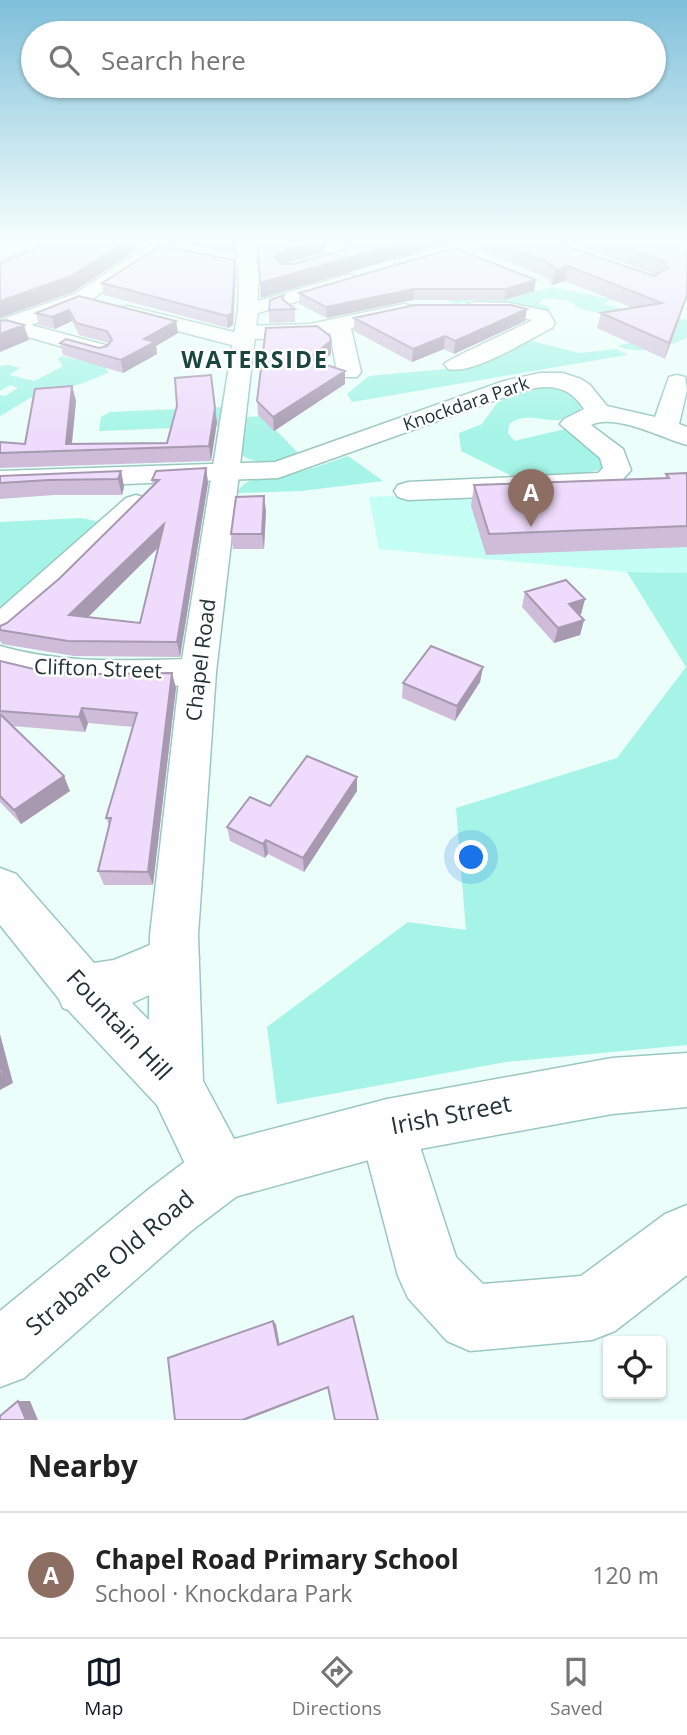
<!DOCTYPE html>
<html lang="en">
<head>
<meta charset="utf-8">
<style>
  body { margin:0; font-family:"Open Sans",sans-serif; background:#f2f2f2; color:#222 }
  .controls { position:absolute; right:21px; bottom:21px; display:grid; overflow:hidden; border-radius:7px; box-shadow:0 2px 5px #0004 }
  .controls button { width:63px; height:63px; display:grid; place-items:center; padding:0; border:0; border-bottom:2px solid #e0e0e0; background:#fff; color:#222; font:35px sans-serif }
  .you { position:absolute; left:472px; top:858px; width:24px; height:24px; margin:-18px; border:5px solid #fff; border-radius:50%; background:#1a73e8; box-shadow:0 0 0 10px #1a73e833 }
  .badge { display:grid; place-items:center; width:46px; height:46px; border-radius:50%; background:#111827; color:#fff; font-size:23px; font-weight:700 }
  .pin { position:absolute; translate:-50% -58px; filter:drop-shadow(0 2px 4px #0008) }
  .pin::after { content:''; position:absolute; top:37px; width:24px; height:21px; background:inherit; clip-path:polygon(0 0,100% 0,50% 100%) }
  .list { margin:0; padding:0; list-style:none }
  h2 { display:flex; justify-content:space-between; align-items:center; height:91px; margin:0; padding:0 28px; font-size:30px }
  h2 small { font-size:23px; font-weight:400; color:#767676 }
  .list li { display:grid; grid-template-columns:46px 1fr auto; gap:21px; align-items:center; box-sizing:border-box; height:126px; padding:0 28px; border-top:2px solid #e0e0e0 }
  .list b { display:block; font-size:26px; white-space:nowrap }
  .list p { margin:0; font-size:23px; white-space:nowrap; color:#767676 }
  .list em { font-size:23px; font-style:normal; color:#767676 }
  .icon { flex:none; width:38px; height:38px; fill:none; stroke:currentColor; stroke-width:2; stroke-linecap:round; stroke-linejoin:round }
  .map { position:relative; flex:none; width:687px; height:1420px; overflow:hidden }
  .search { position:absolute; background:#fff; box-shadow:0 2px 5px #0004; left:21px; right:21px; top:21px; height:77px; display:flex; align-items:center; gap:18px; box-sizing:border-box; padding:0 24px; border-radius:38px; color:#767676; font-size:26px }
  .sheet { height:217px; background:#fff }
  nav { display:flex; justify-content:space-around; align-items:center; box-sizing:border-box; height:98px; border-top:2px solid #e0e0e0; background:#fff; font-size:19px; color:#767676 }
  nav a { display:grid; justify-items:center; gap:4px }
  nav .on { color:#111827 }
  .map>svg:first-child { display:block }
  .built { fill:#c5fef4 }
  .green { fill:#a5f4e7 }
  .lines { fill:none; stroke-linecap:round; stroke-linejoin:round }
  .minor-casing { stroke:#9ac8c0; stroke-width:3 }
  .major-casing { stroke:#9ac8c0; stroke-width:3 }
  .highway-casing { stroke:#9ac8c0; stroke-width:3 }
  .minor { fill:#fff; fill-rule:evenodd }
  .major { fill:#fff; fill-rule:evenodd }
  .highway { fill:#fff; fill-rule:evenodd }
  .wall { fill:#cebcd9; fill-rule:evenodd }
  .shaded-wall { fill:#a799b0 }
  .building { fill:#efdbfc; stroke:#a799b0; stroke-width:2; fill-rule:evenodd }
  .labels { text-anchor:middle; stroke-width:5; stroke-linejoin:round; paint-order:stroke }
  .far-street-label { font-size:18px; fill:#213431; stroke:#fff }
  .street-label { font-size:21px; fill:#213431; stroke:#fff }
  .far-district-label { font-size:23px; font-weight:bold; letter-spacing:2px; fill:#1a4640; stroke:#fff }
  .near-street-label { font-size:24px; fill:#213431; stroke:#fff }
</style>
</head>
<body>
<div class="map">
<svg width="687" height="1420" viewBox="0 0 687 1420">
  <rect width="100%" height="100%" fill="#ebfefa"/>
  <path class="built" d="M 687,478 L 687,573 L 627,572 L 379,549 L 369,497 L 615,486 L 627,479 Z"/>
  <path class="green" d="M 551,287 L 611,299 L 605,304 L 626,310 L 687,320 L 687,338 C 664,348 641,355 617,346 L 642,340 L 620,318 L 581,309 L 567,300 L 546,298 L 538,303 L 551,308 C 533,317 490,306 471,299 L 467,303 L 453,304 L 448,300 L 517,290 L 539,291 Z
    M 528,340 L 579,353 L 617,349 L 627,355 L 352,402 L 347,394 L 369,376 L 457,368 Z
    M 61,356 L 105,366 L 108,373 L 83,383 L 30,398 L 0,416 L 0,395 L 5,396 L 18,388 L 10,385 L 0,391 L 0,366 L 9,365 L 20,368 L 9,375 L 34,381 L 63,366 L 58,359 Z
    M 559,384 L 583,403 L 580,410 C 574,414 567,419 559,420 C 541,421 525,412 509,424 L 508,433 L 514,441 L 565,429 L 602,456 L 602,469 L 581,474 L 516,478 L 461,451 L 459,433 L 482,424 L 497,403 L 503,400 L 501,395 L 527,385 Z
    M 224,407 L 222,426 L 99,431 L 101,417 L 110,412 Z
    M 262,416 L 299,454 C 279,462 259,467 240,454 L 246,417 Z
    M 348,456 L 383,481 L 301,491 L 237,493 C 248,471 281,477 302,471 C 317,467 333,461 348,456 Z
    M 81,518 L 106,523 L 0,618 L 0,522 Z
    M 627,572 L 687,573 L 687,1045 L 506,1062 L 277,1104 L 267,1027 L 408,922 L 466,930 L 456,808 L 617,758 L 686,667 Z"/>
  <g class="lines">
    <defs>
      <path id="minor" d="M 158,240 L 179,240 L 88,302 L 31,325 L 109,346 L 112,351 L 109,356 L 101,358 L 11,332 L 0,336 L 0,320 L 74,294 Z
        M 324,240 L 342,240 L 347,256 L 345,260 C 326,266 252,295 239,279 L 242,275 L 275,270 L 328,253 Z
        M 468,240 L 496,240 L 493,244 L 404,270 L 395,264 L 397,260 Z
        M 350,274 L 360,280 L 357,284 L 248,316 L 241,314 L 238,310 L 241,306 Z
        M 475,302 L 509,303 L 548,311 L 555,323 L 552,328 C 527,340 474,375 448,369 L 444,364 C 448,359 520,327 532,320 L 509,315 L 468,312 L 465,308 L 468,304 Z
        M 404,304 L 411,306 L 414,310 L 411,314 L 351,328 L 361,372 L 357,377 L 341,377 L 337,372 L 330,333 L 310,338 L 253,339 L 251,346 L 243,348 L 120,316 L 117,312 L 120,308 L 127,306 L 234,332 L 244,326 L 310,324 Z
        M 540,373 L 563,373 L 581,379 L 590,385 L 607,406 L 655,417 L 669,377 L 677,375 L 685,377 L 687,390 L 679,424 L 687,427 L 687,445 C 661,438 616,413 591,425 L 623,449 L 631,470 L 618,485 L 589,493 L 408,500 L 398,497 L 394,491 L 398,485 L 408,482 L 598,473 L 603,468 L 600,458 L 560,424 L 564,419 L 584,409 C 568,384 548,384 522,391 L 278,478 L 0,489 L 0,471 L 275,462 L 504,381 Z
        M 136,495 L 146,498 L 151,504 L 146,510 L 12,636 L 0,640 L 0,609 L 126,498 Z
        M 0,646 C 64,665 132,660 198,659 L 211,663 L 216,672 L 211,681 L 198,685 C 133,686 63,693 0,672 Z
        M 0,868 L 16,874 L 94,963 L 114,960 L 174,935 L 191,942 L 199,959 L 191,976 L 132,1003 L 195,1067 L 204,1086 L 195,1105 L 176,1114 L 157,1105 L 68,1010 L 63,1008 L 59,999 L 0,925 Z
        M 387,1099 L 407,1107 L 456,1257 L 483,1284 L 581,1276 L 665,1214 L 687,1205 L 687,1275 L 615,1331 L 592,1340 L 470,1351 L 447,1341 L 408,1298 L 398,1276 L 359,1127 L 367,1107 Z
        M 220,1143 L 241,1151 L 249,1172 L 241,1193 L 191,1231 L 24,1378 L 0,1387 L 0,1311 L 149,1189 L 199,1151 Z"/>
      <path id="major" d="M 241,240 L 259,240 L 256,262 L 258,266 L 258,310 L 216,672 L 198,935 L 203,1081 L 234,1139 L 387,1099 L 612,1058 L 687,1053 L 687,1107 L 612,1114 L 387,1155 L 220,1201 L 199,1193 L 148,1086 L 150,935 L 180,672 L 238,310 L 239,269 L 235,264 Z"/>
      <path id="highway" d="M 13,240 L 31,240 L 24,250 L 0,260 L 0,247 Z"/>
    </defs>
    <use href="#minor" class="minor-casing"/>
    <use href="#major" class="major-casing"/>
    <use href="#highway" class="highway-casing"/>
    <use href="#minor" class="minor"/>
    <use href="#major" class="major"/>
    <use href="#highway" class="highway"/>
  </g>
  <path class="wall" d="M 179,240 L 239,240 L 235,254 L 179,243 Z
    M 258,240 L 325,251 L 284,264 L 294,264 L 346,249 L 347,247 L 344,240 L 459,240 L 261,298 Z
    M 481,240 L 548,240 L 654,276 L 657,275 L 584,248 L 585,240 L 687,240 L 687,297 L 665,359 L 597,328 L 601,313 L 633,308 L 565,281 L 552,285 L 548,278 L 479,250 Z
    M 235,260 L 236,271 L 233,325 L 228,328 L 104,295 L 102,283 Z
    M 536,280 L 534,291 L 504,300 L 413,300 L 327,318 L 299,304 L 299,293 Z
    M 284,295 L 285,302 L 295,309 L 295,322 L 269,323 L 269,310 Z
    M 79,296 L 176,321 L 178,333 L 156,346 L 157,354 L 123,373 L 63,355 L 60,343 L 99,348 L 107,346 L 109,343 L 79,335 L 72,321 L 55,329 L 39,325 L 36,313 Z
    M 354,318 L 525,321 L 454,354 L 444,349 L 412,362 L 354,331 Z
    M 331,341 L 331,354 L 321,363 L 345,371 L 345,384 L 274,431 L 258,415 L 257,401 Z
    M 72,386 L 76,401 L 72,444 L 167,443 L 217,422 L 211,461 L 0,468 L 0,442 L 25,444 Z
    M 206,468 L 208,483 L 180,657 L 74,656 L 2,644 L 0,640 L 0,626 L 7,623 L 60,578 L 153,485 L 152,480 ZM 158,547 L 140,623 L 88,617 Z
    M 121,471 L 124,487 L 122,495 L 54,495 L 0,499 L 0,476 Z
    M 687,473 L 687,547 L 486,555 L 471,506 L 474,485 L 665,478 L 666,474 Z
    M 266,511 L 264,549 L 233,549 L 231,534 Z
    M 525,592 L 585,599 L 581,614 L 580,615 L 584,620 L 580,635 L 554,643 L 522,607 Z
    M 0,661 L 42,671 L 176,688 L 153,885 L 104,885 L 98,871 L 109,825 L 106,818 L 133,727 L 88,723 L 85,732 L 12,726 L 70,791 L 21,824 L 0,802 Z
    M 483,667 L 480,682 L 455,721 L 402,698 L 403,683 Z
    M 357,777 L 357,791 L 304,872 L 268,854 L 265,858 L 230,841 L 227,827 L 270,806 Z"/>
  <path class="shaded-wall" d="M 129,240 L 135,240 L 137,250 L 73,292 L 0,318 L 0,301 Z
    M 234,240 L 239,240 L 235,254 Z
    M 317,240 L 325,240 L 325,251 L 280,265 L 275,256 L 279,252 Z
    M 412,240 L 459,240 L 261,298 L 260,283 Z
    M 235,260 L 236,271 L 233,325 L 228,328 L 227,316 Z
    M 568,266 L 565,281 L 552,285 L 555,270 Z
    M 536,280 L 534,291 L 504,300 L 506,289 Z
    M 414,289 L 413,300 L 327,318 L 326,307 Z
    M 687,295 L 687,297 L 665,359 L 669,343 Z
    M 527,309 L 525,321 L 454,354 L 455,341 Z
    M 69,310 L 72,321 L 55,329 L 52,317 Z
    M 176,321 L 178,333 L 156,346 L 157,354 L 123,373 L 121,360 L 144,339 Z
    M 24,325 L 29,340 L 0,352 L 0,334 Z
    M 445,336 L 444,349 L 412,362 L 413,349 Z
    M 331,341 L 331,354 L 309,372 L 308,359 Z
    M 345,371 L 345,384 L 274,431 L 273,417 Z
    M 72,386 L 76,401 L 71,451 L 66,444 Z
    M 215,408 L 217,422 L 211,461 L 209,446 Z
    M 206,468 L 208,483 L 180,657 L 177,642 Z
    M 121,471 L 124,487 L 122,495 L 118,479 Z
    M 264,496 L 266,511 L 264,549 L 262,534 Z
    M 164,524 L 167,539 L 75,630 L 69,615 Z
    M 585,599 L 581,614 L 565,619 L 569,604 Z
    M 584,620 L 580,635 L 554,643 L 558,628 Z
    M 483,667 L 480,682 L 455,721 L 457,706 Z
    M 172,673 L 176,688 L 153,885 L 148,872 Z
    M 82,708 L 88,723 L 85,732 L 79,717 Z
    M 64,776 L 70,791 L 21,824 L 14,810 Z
    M 357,777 L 357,791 L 304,872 L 303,858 Z
    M 266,840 L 268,854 L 265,858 L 263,844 Z
    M 0,1034 L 13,1083 L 0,1090 Z
    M 273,1321 L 276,1324 L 280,1347 L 278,1345 Z
    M 328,1387 L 328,1388 L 246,1420 L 242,1420 Z
    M 18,1401 L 30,1401 L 38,1420 L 26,1420 Z"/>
  <path class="building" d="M 53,240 L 129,240 L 69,277 L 0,301 L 0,264 Z
    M 258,240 L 317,240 L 279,252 L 275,256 L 280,264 L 294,264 L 346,249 L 350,242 L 349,240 L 412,240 L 260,283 L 258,248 Z
    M 489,240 L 548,240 L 654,276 L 668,268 L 663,261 L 601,240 L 687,240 L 687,295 L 669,343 L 601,313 L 662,303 L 568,266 L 555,270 L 550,263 Z
    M 160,246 L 235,260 L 232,313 L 227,316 L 102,283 Z
    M 454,248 L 536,280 L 506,289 L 414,289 L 326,307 L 299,293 Z
    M 284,295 L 282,299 L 295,309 L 269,310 L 270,300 Z
    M 79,296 L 176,321 L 144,339 L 155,342 L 121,360 L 60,343 L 66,339 L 99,348 L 107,346 L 112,340 L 107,331 L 76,323 L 69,310 L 52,317 L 36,313 Z
    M 415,305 L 511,305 L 527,309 L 455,341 L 445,336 L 413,349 L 354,318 Z
    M 6,320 L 24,325 L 0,334 L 0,321 Z
    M 317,326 L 330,336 L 331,341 L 308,359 L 345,371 L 273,417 L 257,401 L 266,328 Z
    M 211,375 L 215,408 L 209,446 L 0,453 L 0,442 L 25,444 L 35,389 L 72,386 L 66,444 L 167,443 L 177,406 L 175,378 Z
    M 206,468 L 177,642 L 68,641 L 0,630 L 0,626 L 7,623 L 60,578 L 159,480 L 152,480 L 156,471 ZM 164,524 L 140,623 L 69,615 Z
    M 121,471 L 118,479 L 49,480 L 0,483 L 0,476 Z
    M 687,473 L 687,526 L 489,534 L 474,485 L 669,478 L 666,474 Z
    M 264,496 L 262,534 L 231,534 L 236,497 Z
    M 566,580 L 585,599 L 569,604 L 584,620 L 558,628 L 525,592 Z
    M 431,646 L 483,667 L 457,706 L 403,683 Z
    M 0,661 L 42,671 L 93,674 L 172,673 L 148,872 L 98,871 L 111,818 L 106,818 L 137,713 L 82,708 L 79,717 L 0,711 Z
    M 0,714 L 64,776 L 14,810 L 0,796 Z
    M 307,756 L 357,777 L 303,858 L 266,840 L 263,844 L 227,827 L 250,797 L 270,806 Z
    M 0,1061 L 3,1073 L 0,1074 Z
    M 353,1316 L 378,1420 L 335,1420 L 328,1387 L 242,1420 L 175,1420 L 168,1358 L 273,1321 L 278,1345 Z
    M 18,1401 L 26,1420 L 0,1420 L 0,1416 Z"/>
  <linearGradient id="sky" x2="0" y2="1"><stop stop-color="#7fc0da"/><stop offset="0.55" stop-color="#f6fffd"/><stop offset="1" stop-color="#f6fffd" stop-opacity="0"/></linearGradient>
  <rect width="687" height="439" fill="url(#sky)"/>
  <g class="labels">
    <g class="far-street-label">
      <text transform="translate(466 404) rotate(-19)" y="6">Knockdara Park</text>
    </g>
    <g class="street-label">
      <text transform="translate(201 660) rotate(-83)" y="7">Chapel Road</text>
      <text transform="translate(98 669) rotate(2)" y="7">Clifton Street</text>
    </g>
    <g class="far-district-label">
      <text x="255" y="368">WATERSIDE</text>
    </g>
    <g class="near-street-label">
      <text transform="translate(119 1025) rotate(47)" y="8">Fountain Hill</text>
      <text transform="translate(451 1115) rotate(-11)" y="8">Irish Street</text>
      <text transform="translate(110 1263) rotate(-40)" y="8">Strabane Old Road</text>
    </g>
  </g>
</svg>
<div class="controls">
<button><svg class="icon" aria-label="locate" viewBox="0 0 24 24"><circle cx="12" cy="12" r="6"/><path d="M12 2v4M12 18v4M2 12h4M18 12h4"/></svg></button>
</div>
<div class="you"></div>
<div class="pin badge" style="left:531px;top:527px;background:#8d6e63">A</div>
<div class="search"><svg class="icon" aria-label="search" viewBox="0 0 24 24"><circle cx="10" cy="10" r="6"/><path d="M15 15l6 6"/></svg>Search here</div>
</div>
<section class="sheet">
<h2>Nearby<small></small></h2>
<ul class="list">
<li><span class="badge" style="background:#8d6e63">A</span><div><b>Chapel Road Primary School</b><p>School · Knockdara Park</p></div><em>120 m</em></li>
</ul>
</section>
<nav>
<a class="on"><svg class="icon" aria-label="map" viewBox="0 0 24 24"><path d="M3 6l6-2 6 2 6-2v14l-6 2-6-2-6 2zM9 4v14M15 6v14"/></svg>Map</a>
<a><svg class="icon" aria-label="directions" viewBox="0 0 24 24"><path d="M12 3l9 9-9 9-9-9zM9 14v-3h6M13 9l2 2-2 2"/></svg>Directions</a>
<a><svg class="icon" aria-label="saved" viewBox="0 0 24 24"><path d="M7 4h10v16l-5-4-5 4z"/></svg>Saved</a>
</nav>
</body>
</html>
